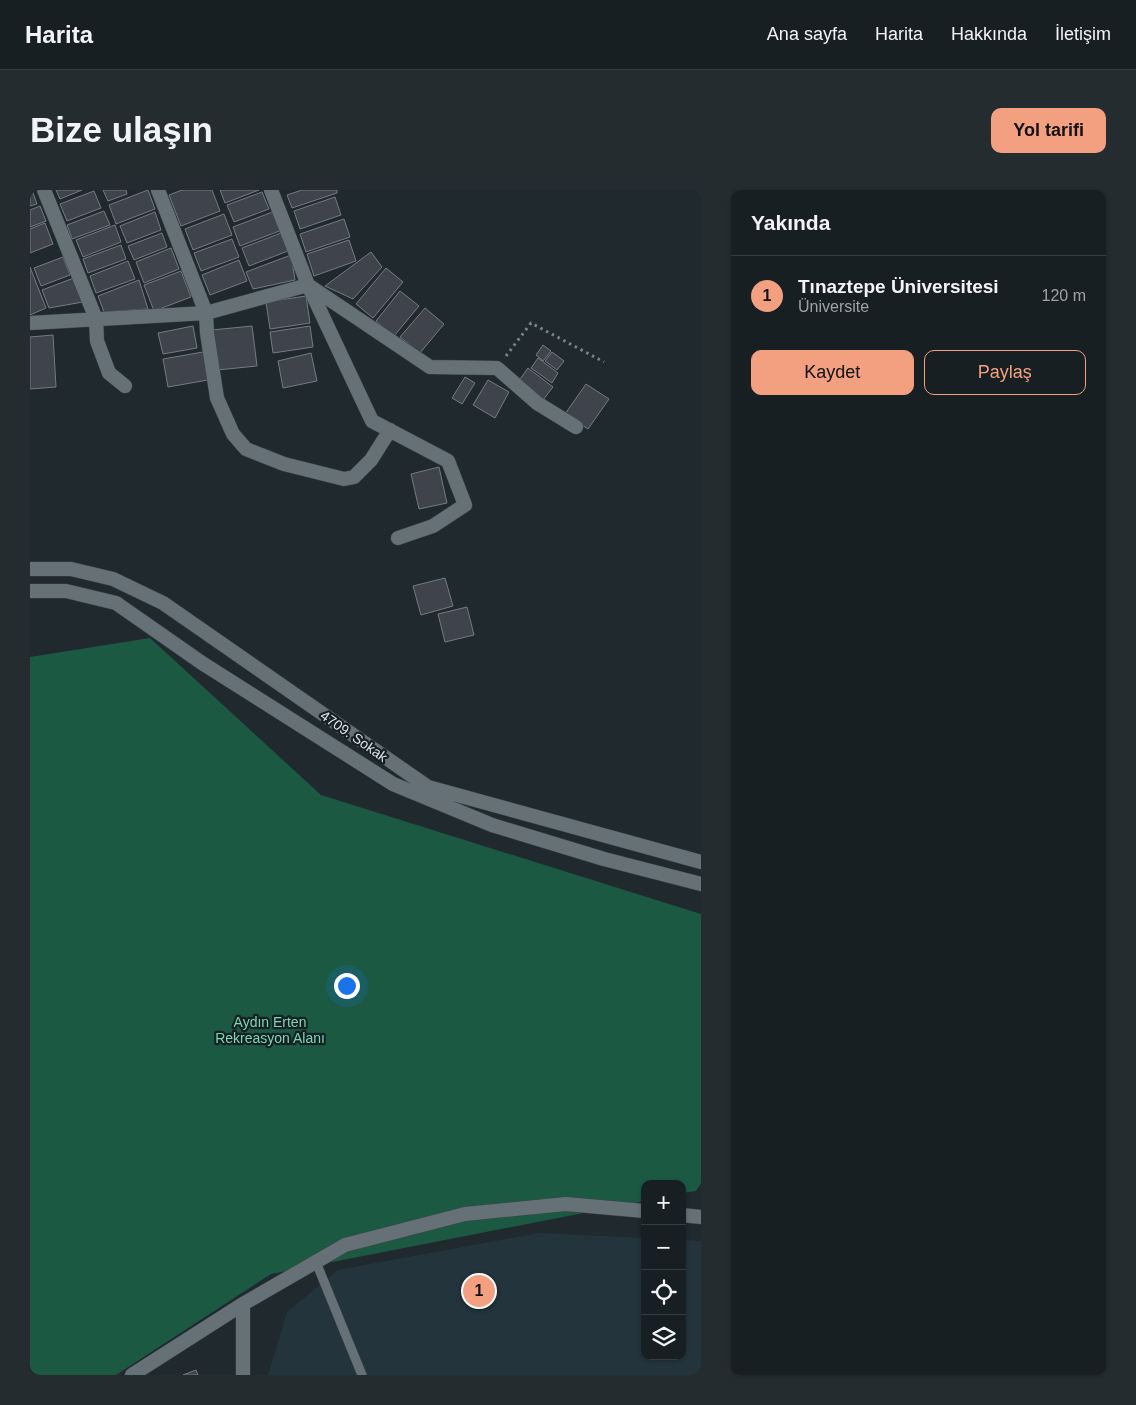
<!DOCTYPE html>
<html lang="tr">
<head>
<meta charset="utf-8">
<style>
  body { margin:0; font-family:Helvetica,sans-serif; background:#252c2f; color:#f1f3f6 }
  .controls { position:absolute; right:15px; bottom:15px; display:grid; overflow:hidden; border-radius:10px; box-shadow:0 1px 4px #0004 }
  .controls button { width:45px; height:45px; display:grid; place-items:center; padding:0; border:0; border-bottom:1px solid #363d40; background:#181f22; color:#f1f3f6; font:25px sans-serif }
  .you { position:absolute; left:316px; top:795px; width:18px; height:18px; margin:-12px; border:4px solid #fff; border-radius:50%; background:#1a73e8; box-shadow:0 0 0 8px #1a73e833 }
  .badge { display:grid; place-items:center; width:32px; height:32px; border-radius:50%; background:#f2a080; color:#111; font-size:16px; font-weight:700 }
  .pin { position:absolute; translate:-50% -50%; border:2px solid #fff; box-shadow:0 1px 5px #0006 }
  .list { margin:0; padding:0; list-style:none }
  h2 { display:flex; justify-content:space-between; align-items:center; height:65px; margin:0; padding:0 20px; font-size:21px }
  h2 small { font-size:16px; font-weight:400; color:#9fa2a5 }
  .list li { display:grid; grid-template-columns:32px 1fr auto; gap:15px; align-items:center; box-sizing:border-box; height:80px; padding:0 20px; border-top:1px solid #363d40 }
  .list b { display:block; font-size:19px; white-space:nowrap }
  .list p { margin:0; font-size:16px; white-space:nowrap; color:#9fa2a5 }
  .list em { font-size:16px; font-style:normal; color:#9fa2a5 }
  .actions { display:flex; gap:10px; padding:15px 20px }
  .actions a { flex:1; padding:11px 0; border:1px solid #f2a080; border-radius:10px; text-align:center; font-size:18px; color:#f2a080 }
  .actions .main { background:#f2a080; color:#111 }
  .icon { flex:none; width:28px; height:28px; fill:none; stroke:currentColor; stroke-width:2; stroke-linecap:round; stroke-linejoin:round }
  .map { position:relative; flex:none; width:671px; height:1185px; overflow:hidden; border-radius:10px }
  header { display:flex; align-items:center; gap:30px; box-sizing:border-box; height:70px; padding:0 25px; background:#181f22; border-bottom:1px solid #363d40 }
  header strong { font-size:24px }
  nav { display:flex; gap:28px; margin-inline-start:auto; font-size:18px }
  .intro { display:flex; align-items:center; justify-content:space-between; box-sizing:border-box; height:120px; padding:0 30px }
  h1 { margin:0; font-size:35px }
  .button { padding:12px 22px; border-radius:10px; background:#f2a080; color:#111; font-size:18px; font-weight:700 }
  main { display:flex; gap:30px; padding:0 30px }
  aside { flex:1; background:#181f22; border-radius:10px; box-shadow:0 1px 4px #0004 }
  .map>svg:first-child { display:block }
  .built { fill:#24343c }
  .green { fill:#1c5942 }
  .building { fill:#3f434c; stroke:#757a84 }
  .lines { fill:none; stroke-linecap:round; stroke-linejoin:round }
  .service-casing { stroke:#3c4448; stroke-width:10 }
  .minor-casing { stroke:#3c4448; stroke-width:15 }
  .tertiary-casing { stroke:#3c4448; stroke-width:15 }
  .path { stroke:#7b8287; stroke-width:3; stroke-dasharray:2.5 4; stroke-linecap:butt }
  .service { stroke:#667177; stroke-width:9 }
  .minor { stroke:#667177; stroke-width:14 }
  .tertiary { stroke:#667177; stroke-width:14 }
  .labels { text-anchor:middle; stroke-width:4.5; stroke-linejoin:round; paint-order:stroke }
  .street-label { font-size:14px; fill:#dde3e7; stroke:#161f24 }
  .park-label { font-size:14px; fill:#7bd7af; stroke:#161f24 }
</style>
</head>
<body>
<header>
<strong>Harita</strong>
<nav><a>Ana sayfa</a><a>Harita</a><a>Hakkında</a><a>İletişim</a></nav>
</header>
<div class="intro"><h1>Bize ulaşın</h1><a class="button">Yol tarifi</a></div>
<main>
<div class="map">
<svg width="671" height="1185" viewBox="0 0 671 1185">
  <rect width="100%" height="100%" fill="#20292e"/>
  <path class="built" d="M 509,1043 L 615,1048 L 615,1166 L 652,1166 L 652,1050 L 671,1051 L 671,1185 L 238,1185 L 257,1122 L 308,1080 Z"/>
  <path class="green" d="M 120,448 L 291,605 L 671,724 L 671,993 L 666,1001 L 652,1003 L 652,994 L 615,994 L 615,1011 L 241,1084 L 86,1185 L 0,1185 L 0,467 Z"/>
  <path class="building" d="M 0,0 L 2,0 L 7,14 L 0,16 Z
    M 26,0 L 52,0 L 30,9 Z
    M 73,0 L 96,0 L 97,4 L 78,11 Z
    M 118,0 L 125,19 L 86,34 L 79,15 Z
    M 152,0 L 182,0 L 190,21 L 151,36 L 139,5 Z
    M 190,0 L 229,0 L 195,13 Z
    M 272,0 L 307,0 L 307,3 L 262,18 L 257,5 Z
    M 64,1 L 71,18 L 37,31 L 30,14 Z
    M 232,2 L 239,19 L 204,32 L 197,15 Z
    M 305,7 L 311,25 L 270,39 L 264,21 Z
    M 10,16 L 16,31 L 0,37 L 0,20 Z
    M 74,21 L 80,35 L 42,49 L 37,35 Z
    M 245,21 L 252,40 L 210,56 L 203,37 Z
    M 125,22 L 131,40 L 97,53 L 90,36 Z
    M 194,24 L 202,45 L 163,60 L 155,39 Z
    M 314,29 L 320,47 L 276,62 L 270,44 Z
    M 15,33 L 23,54 L 0,63 L 0,39 Z
    M 85,35 L 91,52 L 53,67 L 46,50 Z
    M 132,43 L 137,57 L 104,70 L 98,56 Z
    M 251,43 L 258,61 L 219,76 L 212,58 Z
    M 202,49 L 209,67 L 171,81 L 164,63 Z
    M 319,50 L 326,71 L 284,86 L 277,64 Z
    M 91,55 L 96,69 L 58,83 L 53,69 Z
    M 141,58 L 149,79 L 114,93 L 106,72 Z
    M 341,62 L 352,77 L 323,109 L 295,96 Z
    M 261,65 L 265,90 L 223,99 L 216,82 Z
    M 33,67 L 40,85 L 11,96 L 4,78 Z
    M 209,70 L 217,91 L 180,105 L 172,85 Z
    M 98,71 L 105,89 L 66,103 L 60,86 Z
    M 0,77 L 16,118 L 0,125 Z
    M 356,78 L 373,92 L 343,128 L 326,114 Z
    M 151,81 L 161,107 L 124,121 L 114,95 Z
    M 44,88 L 53,112 L 19,118 L 12,100 Z
    M 109,90 L 118,119 L 74,122 L 68,106 Z
    M 370,101 L 389,116 L 364,146 L 346,131 Z
    M 276,106 L 280,133 L 240,139 L 236,112 Z
    M 395,118 L 414,134 L 390,163 L 370,147 Z
    M 163,136 L 167,158 L 133,164 L 128,143 Z
    M 222,136 L 227,176 L 187,180 L 182,140 Z
    M 280,136 L 283,157 L 243,163 L 240,142 Z
    M 23,145 L 26,197 L 0,199 L 0,147 Z
    M 513,155 L 521,161 L 513,171 L 506,165 Z
    M 173,162 L 178,190 L 138,197 L 133,169 Z
    M 522,162 L 534,171 L 527,180 L 515,171 Z
    M 281,163 L 287,191 L 253,198 L 248,171 Z
    M 508,168 L 528,183 L 522,193 L 501,178 Z
    M 498,178 L 523,197 L 513,210 L 488,192 Z
    M 435,187 L 445,193 L 432,214 L 422,208 Z
    M 458,190 L 479,202 L 465,228 L 443,215 Z
    M 556,194 L 579,209 L 558,239 L 535,224 Z
    M 409,277 L 417,313 L 389,319 L 381,284 Z
    M 415,388 L 423,416 L 391,425 L 383,396 Z
    M 437,417 L 444,445 L 415,452 L 408,424 Z
    M 166,1180 L 168,1185 L 153,1185 Z"/>
  <g class="lines">
    <defs>
      <path id="service" d="M 286,1072 L 332,1185"/>
      <path id="minor" d="M 14,0 L 66,129 L 67,151 L 79,183 L 95,196
        M 128,0 L 176,123 L 177,143 L 187,208 L 203,244 L 216,259 L 254,274 L 314,289 L 324,287 L 341,270 L 360,240
        M 241,0 L 278,95 L 400,177 L 467,178 L 507,213 L 546,237
        M 0,133 L 176,123 L 278,95 L 342,231 L 418,271 L 435,315 L 403,336 L 368,348
        M 652,1025 L 671,1027
        M 102,1185 L 213,1114
        M 213,1185 L 213,1114 L 315,1055 L 435,1024 L 536,1014 L 615,1021"/>
      <path id="tertiary" d="M 0,379 L 41,379 L 83,389 L 133,413 L 398,597 L 671,672
        M 0,401 L 36,401 L 86,413 L 172,473 L 363,594 L 462,635 L 574,669 L 671,694"/>
    </defs>
    <use href="#service" class="service-casing"/>
    <use href="#minor" class="minor-casing"/>
    <use href="#tertiary" class="tertiary-casing"/>
    <path class="path" d="M 476,166 L 501,133 L 574,172"/>
    <use href="#service" class="service"/>
    <use href="#minor" class="minor"/>
    <use href="#tertiary" class="tertiary"/>
  </g>
  <g class="labels">
    <g class="street-label">
      <text transform="translate(324 546) rotate(35)" y="5">4709. Sokak</text>
    </g>
    <g class="park-label">
      <text x="240" y="837">Aydın Erten<tspan x="240" dy="16">Rekreasyon Alanı</tspan></text>
    </g>
  </g>
</svg>
<div class="controls">
<button>+</button>
<button>−</button>
<button><svg class="icon" aria-label="locate" viewBox="0 0 24 24"><circle cx="12" cy="12" r="6"/><path d="M12 2v4M12 18v4M2 12h4M18 12h4"/></svg></button>
<button><svg class="icon" aria-label="layers" viewBox="0 0 24 24"><path d="M12 4l9 5-9 5-9-5zM3 14l9 5 9-5"/></svg></button>
</div>
<div class="you"></div>
<div class="pin badge" style="left:449px;top:1101px">1</div>
</div>
<aside>
<h2>Yakında<small></small></h2>
<ul class="list">
<li><span class="badge">1</span><div><b>Tınaztepe Üniversitesi</b><p>Üniversite</p></div><em>120 m</em></li>
</ul>
<div class="actions"><a class="main">Kaydet</a><a>Paylaş</a></div>
</aside>
</main>
</body>
</html>
